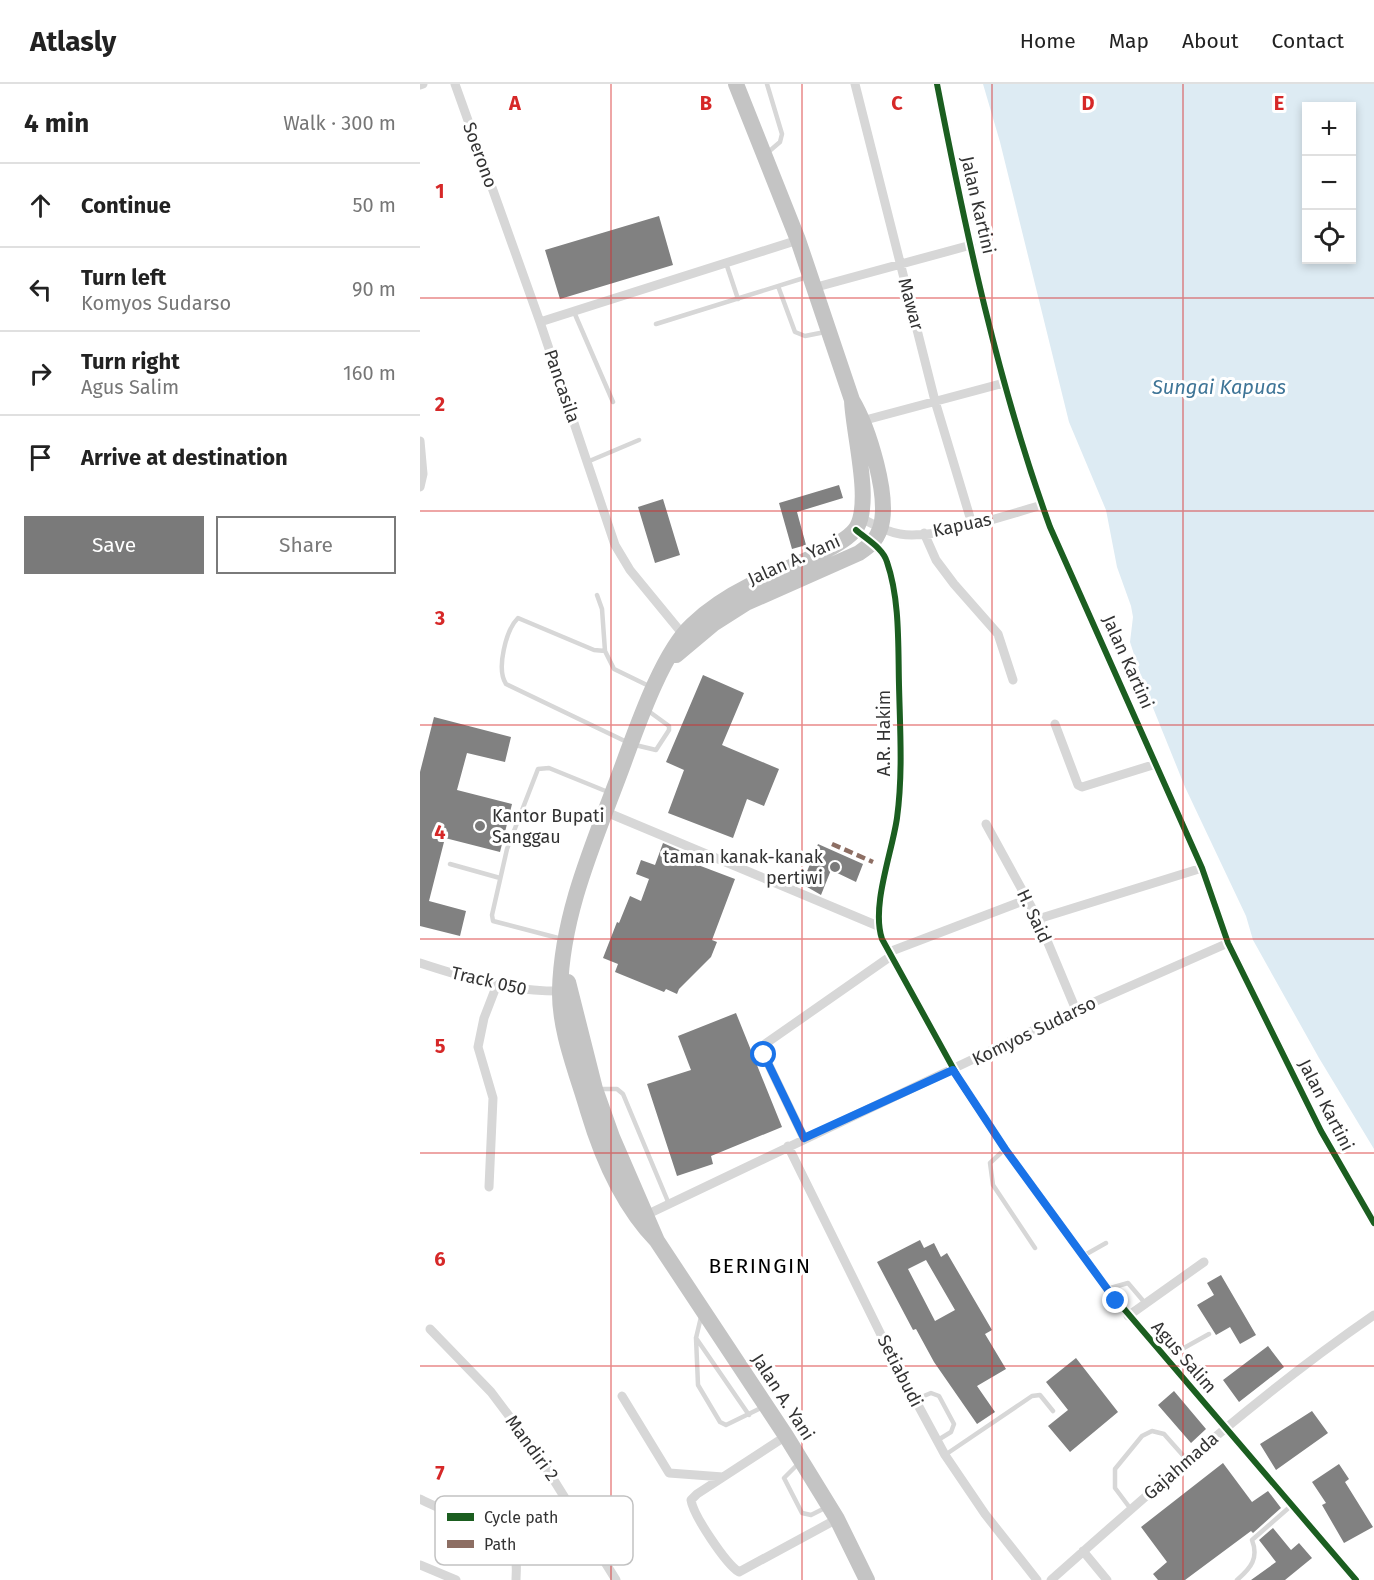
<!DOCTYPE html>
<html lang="en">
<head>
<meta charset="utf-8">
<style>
  body { margin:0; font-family:"Fira Sans",sans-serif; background:#f6f6f6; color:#222 }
  .controls { position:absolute; right:18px; top:18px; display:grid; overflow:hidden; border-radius:0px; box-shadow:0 3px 9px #0003 }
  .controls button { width:54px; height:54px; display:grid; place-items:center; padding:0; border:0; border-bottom:2px solid #e0e0e0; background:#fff; color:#222; font:30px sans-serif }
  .stop { position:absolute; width:18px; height:18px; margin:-14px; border:4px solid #1a73e8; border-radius:50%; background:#fff }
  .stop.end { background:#1a73e8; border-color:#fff; box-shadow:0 2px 6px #0008 }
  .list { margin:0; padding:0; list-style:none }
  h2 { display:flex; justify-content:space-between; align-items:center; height:78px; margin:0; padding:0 24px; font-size:26px }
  h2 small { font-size:20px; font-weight:400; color:#767676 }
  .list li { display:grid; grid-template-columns:39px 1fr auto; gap:18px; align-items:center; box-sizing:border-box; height:84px; padding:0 24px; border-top:2px solid #e0e0e0 }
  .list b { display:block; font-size:22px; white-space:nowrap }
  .list p { margin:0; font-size:20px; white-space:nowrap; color:#767676 }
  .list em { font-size:20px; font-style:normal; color:#767676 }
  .actions { display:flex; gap:12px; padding:18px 24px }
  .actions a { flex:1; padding:14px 0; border:2px solid #7a7a7a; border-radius:0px; text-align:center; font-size:21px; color:#7a7a7a }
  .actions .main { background:#7a7a7a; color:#fff }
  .icon { flex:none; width:33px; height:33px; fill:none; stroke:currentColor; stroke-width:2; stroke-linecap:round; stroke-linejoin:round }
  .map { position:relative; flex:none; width:954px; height:1496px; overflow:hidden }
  header { display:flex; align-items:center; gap:36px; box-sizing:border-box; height:84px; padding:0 30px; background:#fff; border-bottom:2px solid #e0e0e0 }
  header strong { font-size:28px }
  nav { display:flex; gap:33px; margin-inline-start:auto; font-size:21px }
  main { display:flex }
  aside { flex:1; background:#fff }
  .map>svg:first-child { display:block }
  .water { fill:#ddebf3; fill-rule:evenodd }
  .building { fill:#818181; fill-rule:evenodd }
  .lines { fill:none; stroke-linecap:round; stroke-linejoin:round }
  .lane { stroke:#d7d7d7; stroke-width:4.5 }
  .street { stroke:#d7d7d7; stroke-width:9 }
  .highway { stroke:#c4c4c4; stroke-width:16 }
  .quiet { stroke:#8d6e63; stroke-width:4.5; stroke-dasharray:9 4.5; stroke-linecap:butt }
  .cycleway-casing { stroke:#fff; stroke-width:10 }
  .cycleway { stroke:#1b5e20; stroke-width:6 }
  .route { stroke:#1a73e8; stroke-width:8 }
  .grid { fill:none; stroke:#d62828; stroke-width:1.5; stroke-opacity:0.55 }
  .poi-dot { fill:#7a7a7a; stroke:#fff; stroke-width:2 }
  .labels { text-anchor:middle; stroke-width:6; stroke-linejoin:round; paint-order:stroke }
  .street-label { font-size:18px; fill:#333; stroke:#fff }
  .poi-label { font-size:18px; fill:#333; stroke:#fff; text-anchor:start }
  .water-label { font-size:20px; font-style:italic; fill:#3f7597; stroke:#fff }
  .quarter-label { font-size:21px; letter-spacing:1.5px; fill:#000; stroke:#fff }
  .key { fill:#fff; stroke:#c2c2c2; stroke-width:1.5 }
  .key-label { font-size:16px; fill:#333 }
  .grid-label { font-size:20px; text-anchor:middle; font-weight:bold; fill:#d62828; stroke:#fff; stroke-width:6; stroke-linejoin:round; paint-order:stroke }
</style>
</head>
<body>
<header>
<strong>Atlasly</strong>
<nav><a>Home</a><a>Map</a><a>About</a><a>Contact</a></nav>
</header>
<main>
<aside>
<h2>4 min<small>Walk · 300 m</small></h2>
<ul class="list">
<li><svg class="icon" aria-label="ahead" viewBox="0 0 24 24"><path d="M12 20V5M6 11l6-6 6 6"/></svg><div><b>Continue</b></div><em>50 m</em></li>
<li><svg class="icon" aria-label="left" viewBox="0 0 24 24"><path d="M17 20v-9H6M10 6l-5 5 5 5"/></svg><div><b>Turn left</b><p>Komyos Sudarso</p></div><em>90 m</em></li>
<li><svg class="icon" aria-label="right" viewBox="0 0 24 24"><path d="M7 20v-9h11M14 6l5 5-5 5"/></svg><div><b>Turn right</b><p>Agus Salim</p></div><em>160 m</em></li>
<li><svg class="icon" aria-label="arrive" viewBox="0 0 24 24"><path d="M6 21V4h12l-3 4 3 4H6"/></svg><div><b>Arrive at destination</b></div></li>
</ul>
<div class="actions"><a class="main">Save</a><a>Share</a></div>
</aside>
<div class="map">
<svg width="954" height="1496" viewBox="0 0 954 1496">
  <rect width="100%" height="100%" fill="#fff"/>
  <path class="water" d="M 563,0 L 954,0 L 954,1065 L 899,974 L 833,856 L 826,832 L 765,703 L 725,604 L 710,558 L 713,533 L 711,522 L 697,483 L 686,426 L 649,338 L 580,58 ZM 886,22 L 932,22 L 932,176 L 886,176 Z"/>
  <path class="building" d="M 239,132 L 253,181 L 140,215 L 125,166 Z
    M 419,401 L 423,414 L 377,428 L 386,461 L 372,465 L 359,419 Z
    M 243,415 L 260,471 L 235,479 L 218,423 Z
    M 283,591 L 324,609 L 302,661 L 359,685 L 344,722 L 327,715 L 313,754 L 248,729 L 264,686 L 246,678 Z
    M 14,633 L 91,653 L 85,678 L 47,669 L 37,706 L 92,720 L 80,768 L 25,754 L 9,817 L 46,827 L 40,852 L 0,842 L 0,688 Z
    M 243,759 L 280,775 L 278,781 L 315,795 L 292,856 L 297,858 L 291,873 L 259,905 L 257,910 L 246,905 L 244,908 L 195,888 L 198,880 L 183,874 L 197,838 L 199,839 L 210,812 L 221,817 L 229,795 L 216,790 L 221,776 L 235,781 Z
    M 398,760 L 443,780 L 436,798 L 411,786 L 401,811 L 382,800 Z
    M 316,929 L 362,1043 L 291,1072 L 293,1080 L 257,1092 L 227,1000 L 271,986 L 258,952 Z
    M 500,1156 L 504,1164 L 514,1159 L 521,1173 L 527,1169 L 572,1246 L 565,1250 L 586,1285 L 557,1302 L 575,1328 L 557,1340 L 514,1278 L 496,1245 L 493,1246 L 457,1178 ZM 506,1176 L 535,1226 L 515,1237 L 488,1185 Z
    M 801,1191 L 836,1251 L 820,1260 L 810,1243 L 796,1251 L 777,1221 L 794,1211 L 787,1199 Z
    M 848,1262 L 864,1283 L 819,1318 L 803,1296 Z
    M 656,1274 L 698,1328 L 650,1368 L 628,1342 L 648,1326 L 626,1298 Z
    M 754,1307 L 786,1345 L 771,1359 L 738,1321 Z
    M 892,1327 L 908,1349 L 856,1386 L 840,1360 Z
    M 803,1379 L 832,1418 L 848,1407 L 861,1424 L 833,1449 L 831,1447 L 765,1496 L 738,1496 L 733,1490 L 747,1478 L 721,1443 Z
    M 919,1380 L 929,1395 L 925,1398 L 953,1443 L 924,1459 L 902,1421 L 906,1419 L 892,1398 Z
    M 853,1444 L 871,1466 L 879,1459 L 892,1474 L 865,1496 L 831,1496 L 856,1478 L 839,1456 Z"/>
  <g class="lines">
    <path class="lane" d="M 346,70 L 360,58 L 362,50 L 347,0
      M 306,179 L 318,215
      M 358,202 L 375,248 L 385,252 L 405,248
      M 154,228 L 193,318
      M 236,240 L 387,193
      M 167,378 L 219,356
      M 177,511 L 182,525 L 185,567
      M 227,626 L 249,642 L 249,646 L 236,666 L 211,660 L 86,600 C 76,585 86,546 98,534 L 174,566 L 185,567 L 194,585 L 231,603
      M 30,780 L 80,794
      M 142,855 L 73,837 L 72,831 L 87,765 L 118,685 L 129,684 L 188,708
      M 179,1005 L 197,1005 L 203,1010 L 249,1120
      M 584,1066 L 570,1079 L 573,1101 L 615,1164
      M 663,1172 L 686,1159
      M 687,1205 L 708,1199 L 725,1219
      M 281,1233 L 276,1254 L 278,1301 L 300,1338 L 306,1341 L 343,1323
      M 276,1254 L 329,1331
      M 746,1274 L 789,1250
      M 494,1316 L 511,1309 L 519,1312 L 534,1340 L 531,1348 L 518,1356
      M 525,1371 L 612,1312 L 620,1311 L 633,1327
      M 378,1380 L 364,1394 L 382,1429 L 391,1431 L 407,1423
      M 710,1424 L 695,1404 L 695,1385 L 722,1352 L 732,1347 L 744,1350 L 768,1377
      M 817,1496 C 831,1484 839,1474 832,1456 L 872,1421"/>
    <path class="street" d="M 35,0 L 120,238 L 195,461 L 210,486 L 265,553
      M 435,0 L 515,317 L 552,440
      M 517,0 C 546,149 578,300 630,443 L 782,784 L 808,859 L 901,1047 L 954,1139
      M 0,1 L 3,0
      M 393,204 L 551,161
      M 120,238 L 378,156
      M 438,338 L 584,299
      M 0,357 L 3,390 L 0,403
      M 441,434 C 453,440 466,448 480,450 C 515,456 587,431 622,421
      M 436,446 C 446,455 463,464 467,478 C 480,516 478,561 479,601 C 480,645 483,690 477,734 C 472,769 451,822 462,855 L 543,1002 L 585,1065 L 687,1205 L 936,1496
      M 504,449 L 516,476 L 534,500 L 578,550 L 593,596
      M 635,640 L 658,701 L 662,703 L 736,680
      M 186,728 L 458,842
      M 566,740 L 618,835 L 656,926
      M 618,835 L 782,784
      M 469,868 L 608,815
      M 0,879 C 49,895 92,908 144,907
      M 384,1054 L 344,971 L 345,960 L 471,872
      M 368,1062 L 471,1271 L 525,1371 L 565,1430 L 617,1496
      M 69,1103 L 73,1014 L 58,963 L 64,934 L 76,903
      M 224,1132 L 656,926 L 808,859
      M 708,1232 L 784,1178
      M 10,1245 L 71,1308 L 117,1369 L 196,1496
      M 202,1312 L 249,1389 L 303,1393
      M 366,1352 L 277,1410 L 271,1416 C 273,1431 306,1480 319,1488 L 417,1435
      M 0,1415 C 25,1428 77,1446 93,1468 C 98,1476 96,1488 96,1496
      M 663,1467 L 687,1496
      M 0,1481 L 36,1496
      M 631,1496 C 735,1404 839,1310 954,1231"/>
    <path class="highway" d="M 256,571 L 293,540 L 326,519 L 439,469 C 449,462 456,457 460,445 C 471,414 448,343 432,316 L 378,156 L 316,0
      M 148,898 L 175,1005 L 192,1053 L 237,1157 L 366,1352 L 417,1435 L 447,1496
      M 237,1157 C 202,1121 182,1074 168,1027 C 157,989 139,946 140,906 C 142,826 177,752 204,678 C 218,640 243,568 272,541 C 289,525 309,512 329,502 C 353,489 425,464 437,443 C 452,416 433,348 432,316"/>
    <path class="quiet" d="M 412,760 L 453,778"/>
    <defs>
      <path id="cycleway" d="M 517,0 C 546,149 578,300 630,443 L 782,784 L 808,859 L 901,1047 L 954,1139
        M 436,446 C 446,455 463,464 467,478 C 480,516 478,561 479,601 C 480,645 483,690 477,734 C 472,769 451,822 462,855 L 543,1002 L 585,1065 L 687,1205 L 936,1496"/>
    </defs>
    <use href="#cycleway" class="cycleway-casing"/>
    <use href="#cycleway" class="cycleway"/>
  </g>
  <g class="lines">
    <path class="route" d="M 344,971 L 384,1054 L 533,986 L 585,1065 L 696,1217"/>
  </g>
  <path class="grid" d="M 191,0 L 191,1496M 382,0 L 382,1496M 572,0 L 572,1496M 763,0 L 763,1496M 0,214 L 954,214M 0,427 L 954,427M 0,641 L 954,641M 0,855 L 954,855M 0,1069 L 954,1069M 0,1282 L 954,1282"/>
  <g class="poi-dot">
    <circle cx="60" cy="742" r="6"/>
    <circle cx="415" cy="783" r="6"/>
  </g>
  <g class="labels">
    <g class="street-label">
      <text transform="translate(60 71) rotate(70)" y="6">Soerono</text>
      <text transform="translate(558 121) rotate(77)" y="6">Jalan Kartini</text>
      <text transform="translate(491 220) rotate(75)" y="6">Mawar</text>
      <text transform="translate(142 302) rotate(71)" y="6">Pancasila</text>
      <text transform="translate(542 441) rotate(-12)" y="6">Kapuas</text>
      <text transform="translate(374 476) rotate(-24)" y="6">Jalan A. Yani</text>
      <text transform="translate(708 578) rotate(66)" y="6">Jalan Kartini</text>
      <text transform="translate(464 649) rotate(-90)" y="6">A.R. Hakim</text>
      <text transform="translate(614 832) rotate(65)" y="6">H. Said</text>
      <text transform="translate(69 897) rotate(13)" y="6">Track 050</text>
      <text transform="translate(614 947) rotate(-26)" y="6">Komyos Sudarso</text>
      <text transform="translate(906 1021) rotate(63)" y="6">Jalan Kartini</text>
      <text transform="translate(764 1273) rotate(49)" y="6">Agus Salim</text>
      <text transform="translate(480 1287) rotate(63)" y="6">Setiabudi</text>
      <text transform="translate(363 1313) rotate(57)" y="6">Jalan A. Yani</text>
      <text transform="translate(112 1364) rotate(54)" y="6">Mandiri 2</text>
      <text transform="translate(761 1382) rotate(-41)" y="6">Gajahmada</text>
    </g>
    <g class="poi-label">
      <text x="72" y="738">Kantor Bupati<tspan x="72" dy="21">Sanggau</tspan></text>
      <text x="403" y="779" text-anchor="end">taman kanak-kanak<tspan x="403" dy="21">pertiwi</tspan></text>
    </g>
    <g class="water-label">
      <text x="799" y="310">Sungai Kapuas</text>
    </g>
    <g class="quarter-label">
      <text x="340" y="1189">BERINGIN</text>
    </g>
  </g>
  <rect x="15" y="1412" width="198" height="69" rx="9" class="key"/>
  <rect x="27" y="1429" width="27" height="8" fill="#1b5e20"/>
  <rect x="27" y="1456" width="27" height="8" fill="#8d6e63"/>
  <g class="key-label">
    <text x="64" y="1439">Cycle path</text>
    <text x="64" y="1466">Path</text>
  </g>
  <g class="grid-label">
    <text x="95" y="26">A</text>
    <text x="286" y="26">B</text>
    <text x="477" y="26">C</text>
    <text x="668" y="26">D</text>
    <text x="859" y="26">E</text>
    <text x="20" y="114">1</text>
    <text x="20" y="327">2</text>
    <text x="20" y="541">3</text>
    <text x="20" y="755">4</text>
    <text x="20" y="969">5</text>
    <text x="20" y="1182">6</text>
    <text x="20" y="1396">7</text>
  </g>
</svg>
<div class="controls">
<button>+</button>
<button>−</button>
<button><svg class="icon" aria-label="locate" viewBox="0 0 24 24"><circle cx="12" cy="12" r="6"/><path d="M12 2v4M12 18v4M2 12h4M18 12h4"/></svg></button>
</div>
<div class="stop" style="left:344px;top:971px"></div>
<div class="stop end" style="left:696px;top:1217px"></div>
</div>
</main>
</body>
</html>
